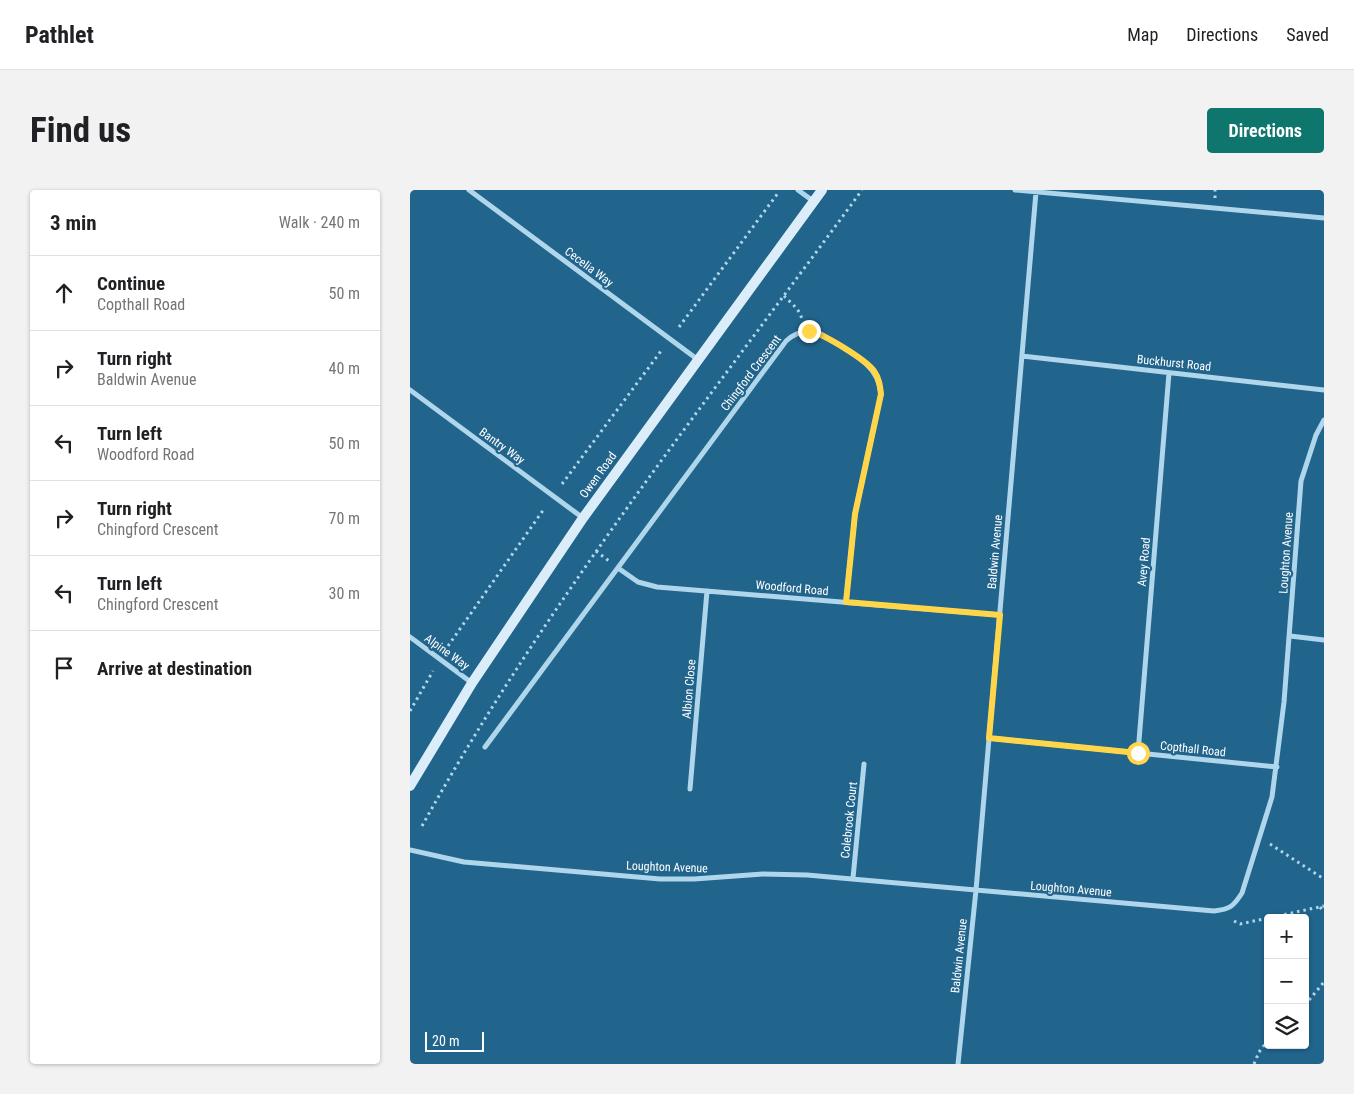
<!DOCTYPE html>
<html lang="en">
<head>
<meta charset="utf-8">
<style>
  body { margin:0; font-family:"Roboto Condensed",sans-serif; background:#f2f2f2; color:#202124 }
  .controls { position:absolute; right:15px; bottom:15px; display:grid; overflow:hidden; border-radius:5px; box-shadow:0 1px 4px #0004 }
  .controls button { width:45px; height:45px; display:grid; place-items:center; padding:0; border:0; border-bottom:1px solid #e0e0e0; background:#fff; color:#202124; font:25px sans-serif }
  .scale { position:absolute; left:15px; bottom:12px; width:59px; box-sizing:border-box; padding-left:5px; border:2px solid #fff; border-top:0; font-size:14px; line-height:18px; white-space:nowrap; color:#fff; -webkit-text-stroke:4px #21648c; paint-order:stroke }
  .stop { position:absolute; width:15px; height:15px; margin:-11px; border:4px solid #ffd54a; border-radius:50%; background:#fff }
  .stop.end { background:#ffd54a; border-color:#fff; box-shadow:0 1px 5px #0008 }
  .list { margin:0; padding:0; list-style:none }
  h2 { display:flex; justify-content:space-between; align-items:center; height:65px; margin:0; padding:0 20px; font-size:21px }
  h2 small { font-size:16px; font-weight:400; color:#757577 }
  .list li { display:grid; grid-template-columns:32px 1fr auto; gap:15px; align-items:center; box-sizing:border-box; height:75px; padding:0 20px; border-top:1px solid #e0e0e0 }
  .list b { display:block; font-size:19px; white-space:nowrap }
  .list p { margin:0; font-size:16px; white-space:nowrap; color:#757577 }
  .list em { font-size:16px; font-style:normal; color:#757577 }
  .icon { flex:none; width:28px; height:28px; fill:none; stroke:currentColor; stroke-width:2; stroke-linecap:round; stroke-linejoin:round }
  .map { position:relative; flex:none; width:914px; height:874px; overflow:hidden; border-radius:5px }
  header { display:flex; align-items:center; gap:30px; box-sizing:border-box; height:70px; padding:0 25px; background:#fff; border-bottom:1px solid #e0e0e0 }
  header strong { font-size:24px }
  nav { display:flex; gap:28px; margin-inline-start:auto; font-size:18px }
  .intro { display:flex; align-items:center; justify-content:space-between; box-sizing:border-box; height:120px; padding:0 30px }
  h1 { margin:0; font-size:35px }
  .button { padding:12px 22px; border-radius:5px; background:#0f766e; color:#fff; font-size:18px; font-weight:700 }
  main { display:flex; gap:30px; padding:0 30px }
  aside { flex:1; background:#fff; border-radius:5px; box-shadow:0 1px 4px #0004 }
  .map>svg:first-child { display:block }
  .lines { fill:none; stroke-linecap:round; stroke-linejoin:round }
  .path { stroke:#afd6eb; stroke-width:3; stroke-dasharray:2.5 4; stroke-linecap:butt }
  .street { stroke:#afd6eb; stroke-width:5 }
  .secondary { stroke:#dbedf9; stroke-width:10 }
  .route { stroke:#ffd54a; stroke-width:6 }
  .labels { text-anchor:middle; stroke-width:4.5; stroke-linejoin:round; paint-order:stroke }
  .street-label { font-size:12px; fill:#fff; stroke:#21648c }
</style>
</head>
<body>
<header>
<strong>Pathlet</strong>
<nav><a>Map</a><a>Directions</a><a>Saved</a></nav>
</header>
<div class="intro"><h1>Find us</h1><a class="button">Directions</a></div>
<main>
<aside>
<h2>3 min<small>Walk · 240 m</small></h2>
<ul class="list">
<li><svg class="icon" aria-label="ahead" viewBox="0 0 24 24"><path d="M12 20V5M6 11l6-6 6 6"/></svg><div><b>Continue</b><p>Copthall Road</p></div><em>50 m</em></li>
<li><svg class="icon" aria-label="right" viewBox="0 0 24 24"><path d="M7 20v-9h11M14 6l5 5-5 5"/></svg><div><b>Turn right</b><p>Baldwin Avenue</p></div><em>40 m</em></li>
<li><svg class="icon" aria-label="left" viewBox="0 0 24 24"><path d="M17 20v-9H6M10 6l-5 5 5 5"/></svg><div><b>Turn left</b><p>Woodford Road</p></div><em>50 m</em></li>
<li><svg class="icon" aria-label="right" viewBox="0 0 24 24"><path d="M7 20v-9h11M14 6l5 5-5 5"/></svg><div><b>Turn right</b><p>Chingford Crescent</p></div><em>70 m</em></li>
<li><svg class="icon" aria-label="left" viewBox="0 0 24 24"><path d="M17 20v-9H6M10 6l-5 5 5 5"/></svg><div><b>Turn left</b><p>Chingford Crescent</p></div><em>30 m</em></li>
<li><svg class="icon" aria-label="arrive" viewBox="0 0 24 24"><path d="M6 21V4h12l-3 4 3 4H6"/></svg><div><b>Arrive at destination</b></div></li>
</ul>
</aside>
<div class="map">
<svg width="914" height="874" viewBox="0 0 914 874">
  <rect width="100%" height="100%" fill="#21648c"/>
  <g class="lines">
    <path class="path" d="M 805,8 L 805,0
      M 374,106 C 381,113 391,120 392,131
      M 269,137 L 368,3
      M 152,294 L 251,161
      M 186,361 L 199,371
      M 38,456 L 134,319
      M 0,521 L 23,481
      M 12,636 C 137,410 300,208 452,0
      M 860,654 L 914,689
      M 910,717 L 914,722
      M 824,731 L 830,734 L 914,716
      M 895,815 L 914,792
      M 844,874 L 849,862 L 858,850"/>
    <path class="street" d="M 59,0 L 287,169
      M 388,0 L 403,11
      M 605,0 L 914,28
      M 612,166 L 914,200
      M 0,200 L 173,328
      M 208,378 L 228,392 L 247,397 L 590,425
      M 880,446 L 914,450
      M 0,447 L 62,493
      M 579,548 L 867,577
      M 75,557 L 376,151 C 387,141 398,139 411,144 C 435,160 469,172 471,204 L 445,324 L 436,412
      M 728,563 L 759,183
      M 280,599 L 297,401
      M 0,660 L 54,672 L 250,689 L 284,689 L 353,684 L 397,685 L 804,721 C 820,719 823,717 832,703 L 862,607 L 874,512 L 891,291 L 906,245 L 914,230
      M 443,688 L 454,574
      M 548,874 L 566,700 L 626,2"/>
    <path class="secondary" d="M 0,596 L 62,493 L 173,328 L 412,0"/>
  </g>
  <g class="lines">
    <path class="route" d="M 399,141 C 413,143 456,170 464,181 C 469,188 470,195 471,204 L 445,324 L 436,412 L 590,425 L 579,548 L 728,563"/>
  </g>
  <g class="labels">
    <g class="street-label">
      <text transform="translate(179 77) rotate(37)" y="4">Cecelia Way</text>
      <text transform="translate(764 173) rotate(6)" y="4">Buckhurst Road</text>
      <text transform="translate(341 183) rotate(-53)" y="4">Chingford Crescent</text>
      <text transform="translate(92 256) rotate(36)" y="4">Bantry Way</text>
      <text transform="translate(188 285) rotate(-54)" y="4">Owen Road</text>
      <text transform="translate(585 362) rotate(-85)" y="4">Baldwin Avenue</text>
      <text transform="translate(876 363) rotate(-86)" y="4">Loughton Avenue</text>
      <text transform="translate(734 372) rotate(-85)" y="4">Avey Road</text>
      <text transform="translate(382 398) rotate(5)" y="4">Woodford Road</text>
      <text transform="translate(37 462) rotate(36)" y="4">Alpine Way</text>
      <text transform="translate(279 499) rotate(-85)" y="4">Albion Close</text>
      <text transform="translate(783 559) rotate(6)" y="4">Copthall Road</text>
      <text transform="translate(439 630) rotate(-84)" y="4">Colebrook Court</text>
      <text transform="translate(257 677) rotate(2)" y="4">Loughton Avenue</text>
      <text transform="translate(661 699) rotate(5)" y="4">Loughton Avenue</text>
      <text transform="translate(549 766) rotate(-84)" y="4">Baldwin Avenue</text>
    </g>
  </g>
</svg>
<div class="controls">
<button>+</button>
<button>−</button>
<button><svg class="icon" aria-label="layers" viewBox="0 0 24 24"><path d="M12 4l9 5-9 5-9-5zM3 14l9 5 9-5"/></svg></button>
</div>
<div class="scale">20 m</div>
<div class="stop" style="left:728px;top:563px"></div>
<div class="stop end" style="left:399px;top:141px"></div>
</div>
</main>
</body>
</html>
